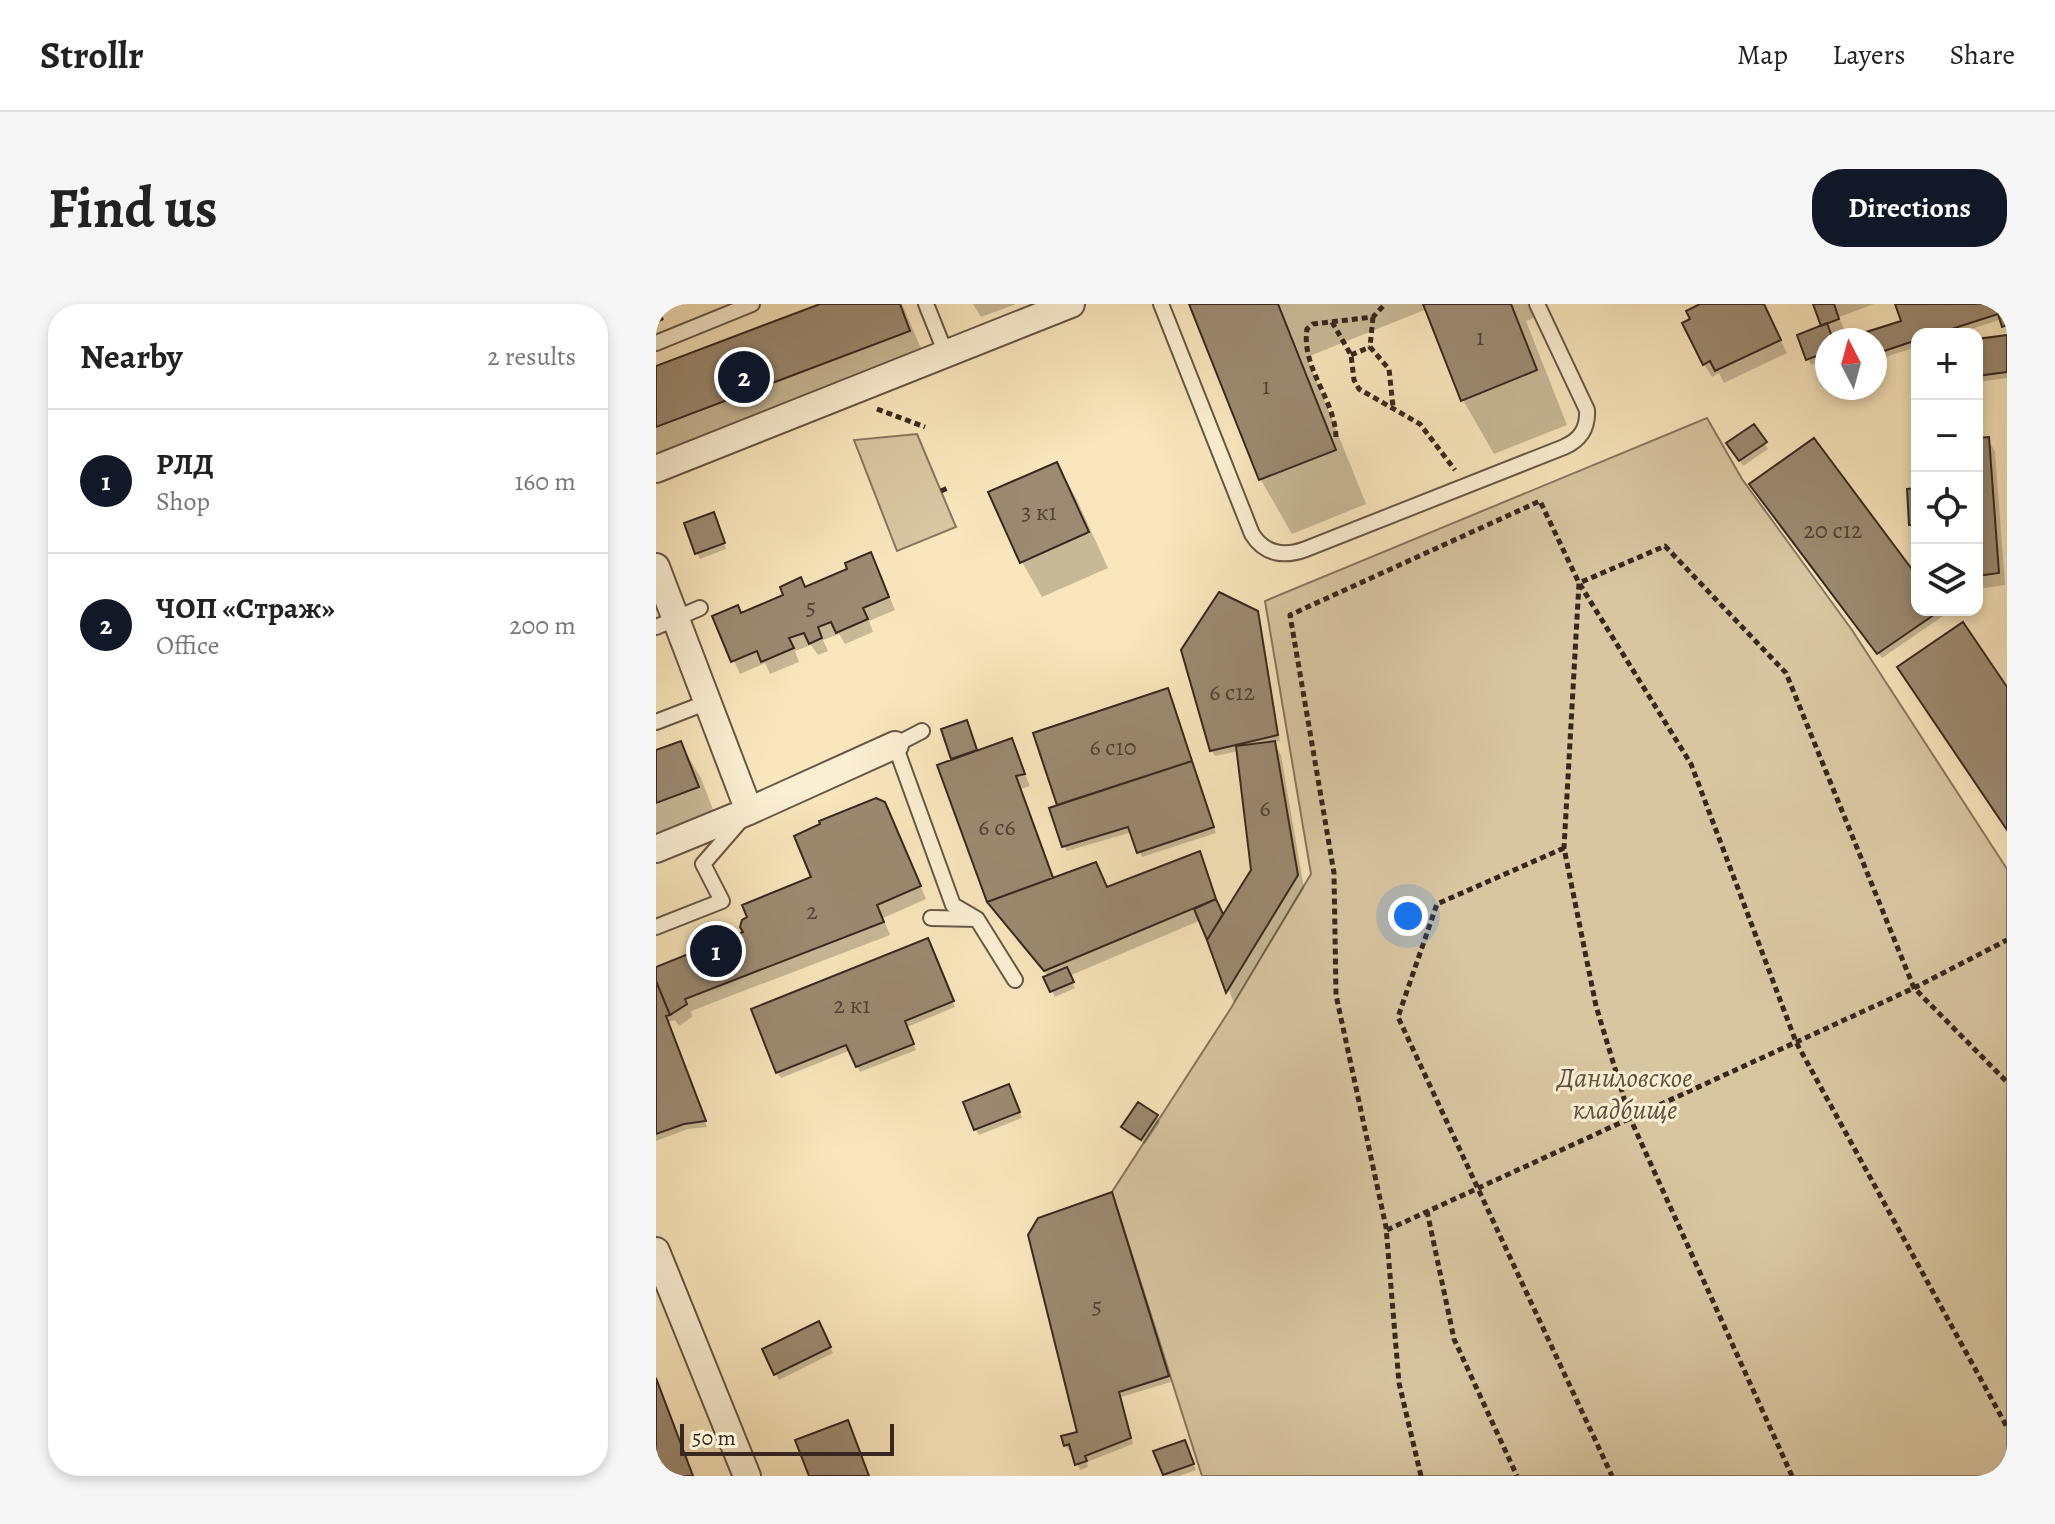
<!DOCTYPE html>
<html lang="en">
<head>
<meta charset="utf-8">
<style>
  body { margin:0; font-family:Alegreya,serif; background:#f6f6f6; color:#222 }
  .controls { position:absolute; right:24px; top:24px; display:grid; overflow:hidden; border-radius:16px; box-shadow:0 4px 12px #0003 }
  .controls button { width:72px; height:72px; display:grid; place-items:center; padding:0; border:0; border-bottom:2px solid #e0e0e0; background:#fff; color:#222; font:40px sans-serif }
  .compass { position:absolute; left:1159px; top:24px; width:72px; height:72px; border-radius:50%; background:#fff; box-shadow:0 4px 12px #0003; rotate:354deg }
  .scale { position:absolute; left:24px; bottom:20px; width:214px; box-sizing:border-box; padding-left:8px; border:4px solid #382720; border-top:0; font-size:22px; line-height:28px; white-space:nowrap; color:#382720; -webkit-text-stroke:6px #fbefd3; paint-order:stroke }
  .you { position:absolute; left:752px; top:612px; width:28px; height:28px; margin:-20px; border:6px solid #fff; border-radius:50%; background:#1a73e8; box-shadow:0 0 0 12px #1a73e833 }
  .badge { display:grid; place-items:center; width:52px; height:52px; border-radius:50%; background:#111827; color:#fff; font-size:26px; font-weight:700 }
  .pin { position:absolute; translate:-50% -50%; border:4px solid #fff; box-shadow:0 2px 8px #0006 }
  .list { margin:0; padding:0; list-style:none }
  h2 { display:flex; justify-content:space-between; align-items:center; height:104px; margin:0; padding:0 32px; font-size:34px }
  h2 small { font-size:26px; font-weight:400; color:#767676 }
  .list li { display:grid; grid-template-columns:52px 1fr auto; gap:24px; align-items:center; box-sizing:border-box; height:144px; padding:0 32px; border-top:2px solid #e0e0e0 }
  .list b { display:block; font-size:30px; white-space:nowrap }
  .list p { margin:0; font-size:26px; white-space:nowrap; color:#767676 }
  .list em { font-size:26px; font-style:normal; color:#767676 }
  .icon { flex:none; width:44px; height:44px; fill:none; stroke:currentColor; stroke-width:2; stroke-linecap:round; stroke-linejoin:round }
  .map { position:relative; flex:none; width:1351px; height:1172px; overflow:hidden; border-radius:32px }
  header { display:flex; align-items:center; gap:48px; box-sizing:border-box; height:112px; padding:0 40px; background:#fff; border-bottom:2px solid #e0e0e0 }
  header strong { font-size:38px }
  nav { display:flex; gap:44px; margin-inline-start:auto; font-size:28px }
  .intro { display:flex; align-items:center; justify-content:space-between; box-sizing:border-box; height:192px; padding:0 48px }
  h1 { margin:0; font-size:56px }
  .button { padding:20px 36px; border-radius:32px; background:#111827; color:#fff; font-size:28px; font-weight:700 }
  main { display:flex; gap:48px; padding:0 48px }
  aside { flex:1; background:#fff; border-radius:32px; box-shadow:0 4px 12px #0003 }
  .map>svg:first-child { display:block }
  .green { fill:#d8c6a1; stroke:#887660; stroke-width:2 }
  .shadow { fill:#0003 }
  .building { fill:#9c8a71; stroke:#382720; stroke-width:2 }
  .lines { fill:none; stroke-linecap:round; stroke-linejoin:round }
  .service-casing { stroke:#685747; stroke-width:18 }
  .minor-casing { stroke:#685747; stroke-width:30 }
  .path { stroke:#382720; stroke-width:5; stroke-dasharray:6 4; stroke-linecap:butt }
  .service { stroke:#fbefd3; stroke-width:14 }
  .minor { stroke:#fbefd3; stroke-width:26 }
  .labels { text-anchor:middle; stroke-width:6; stroke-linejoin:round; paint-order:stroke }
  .number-label { font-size:24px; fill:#514034 }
  .park-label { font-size:28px; font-style:italic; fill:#604f40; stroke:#fbefd3 }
</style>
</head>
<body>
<header>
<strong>Strollr</strong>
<nav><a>Map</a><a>Layers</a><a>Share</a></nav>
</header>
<div class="intro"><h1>Find us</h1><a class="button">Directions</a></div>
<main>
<aside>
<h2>Nearby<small>2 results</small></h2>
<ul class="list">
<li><span class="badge">1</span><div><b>РЛД</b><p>Shop</p></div><em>160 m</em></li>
<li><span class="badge">2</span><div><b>ЧОП «Страж»</b><p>Office</p></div><em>200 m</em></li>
</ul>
</aside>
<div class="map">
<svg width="1351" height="1172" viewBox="0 0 1351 1172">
  <rect width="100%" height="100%" fill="#f9e6bc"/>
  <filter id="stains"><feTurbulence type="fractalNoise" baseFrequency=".0025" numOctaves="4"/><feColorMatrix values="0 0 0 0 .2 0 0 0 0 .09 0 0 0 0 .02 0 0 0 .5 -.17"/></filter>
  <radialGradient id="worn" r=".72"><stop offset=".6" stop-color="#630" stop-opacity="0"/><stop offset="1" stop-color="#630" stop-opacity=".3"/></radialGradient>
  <path class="green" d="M 1051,114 L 1086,175 L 1196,326 L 1351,565 L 1351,1172 L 546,1172 L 456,888 L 575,704 L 655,570 L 609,297 Z
    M 261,130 L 300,223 L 241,247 L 198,136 Z"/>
  <path class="shadow" d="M 169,0 L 246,0 L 273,63 L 0,166 L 0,64 Z
    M 317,0 L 360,0 L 325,13 Z
    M 535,0 L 872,0 L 878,14 L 870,17 L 911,121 L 838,150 L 807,96 L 771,5 L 651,53 L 710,200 L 636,230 L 605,176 Z
    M 1049,0 L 1107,0 L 1131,49 L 1068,79 L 1063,69 L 1056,73 L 1048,60 Z
    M 1159,0 L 1218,0 L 1183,13 L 1189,28 L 1175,33 L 1177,36 L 1171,36 L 1171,55 L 1155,61 L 1143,32 L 1167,23 Z
    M 1241,0 L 1351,0 L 1351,27 L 1346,15 L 1300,30 L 1261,30 L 1261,43 L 1219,56 L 1219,36 L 1211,36 L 1247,18 Z
    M 1351,33 L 1351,74 L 1321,78 L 1321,37 Z
    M 1098,123 L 1112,145 L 1087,162 L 1073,140 Z
    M 1332,135 L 1339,148 L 1349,281 L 1329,284 L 1321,279 L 1321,136 Z
    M 401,160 L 421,196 L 452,264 L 386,293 L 366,258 Z
    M 1099,186 L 1261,276 L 1261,306 L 1284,306 L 1287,312 L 1226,354 Z
    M 60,216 L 70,245 L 44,255 L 41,249 Z
    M 221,263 L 239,306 L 213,317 L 217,328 L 189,340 L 183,330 L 167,336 L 172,347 L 162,351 L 155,341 L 139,347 L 143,358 L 114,370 L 109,359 L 84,370 L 58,313 L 86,311 L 150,285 Z
    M 600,308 L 604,315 L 624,437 L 617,438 L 625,451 L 648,584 L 578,699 L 545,616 L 413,672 L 419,684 L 399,693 L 390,674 L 393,673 L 341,611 L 333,597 L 297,454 L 313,424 L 322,448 L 355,436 L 374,482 L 365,485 L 399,575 L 452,585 L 543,550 L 549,561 L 546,561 L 561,605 L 567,614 L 597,566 L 582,447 L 559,452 L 556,447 Z
    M 511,387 L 518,399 L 560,529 L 486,553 L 476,528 L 411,547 L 408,542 L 402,500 Z
    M 24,439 L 45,474 L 62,519 L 0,542 L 0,448 Z
    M 228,499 L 270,595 L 227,614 L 234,631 L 35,707 L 36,713 L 23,722 L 19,716 L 12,718 L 51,823 L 32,825 L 0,837 L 0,665 L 89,629 L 158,574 Z
    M 274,642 L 299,703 L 251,723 L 260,746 L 204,768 L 195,746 L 125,774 L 121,768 Z
    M 356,788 L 366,814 L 323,831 L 319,825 Z
    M 500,812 L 504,818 L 489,840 L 471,829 L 468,823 Z
    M 456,890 L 515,1078 L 465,1093 L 477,1140 L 431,1158 L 432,1163 L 424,1166 L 416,1146 L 413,1147 L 409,1141 L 423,1129 Z
    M 162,1020 L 177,1049 L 123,1076 L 108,1046 Z
    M 0,1072 L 38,1172 L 0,1172 Z
    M 531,1144 L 540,1166 L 523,1172 L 509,1172 L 500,1149 Z"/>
  <path class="building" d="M 164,0 L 244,0 L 254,27 L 0,123 L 0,62 Z
    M 533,0 L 622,0 L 680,146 L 603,176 Z
    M 767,0 L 855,0 L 881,66 L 805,97 Z
    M 1044,0 L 1108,0 L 1125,36 L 1059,67 L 1054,57 L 1047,61 L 1026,19 L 1034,15 L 1030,7 Z
    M 1157,0 L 1178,0 L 1183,15 L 1165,22 Z
    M 1239,0 L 1351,0 L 1351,21 L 1346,23 L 1342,10 L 1280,30 L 1261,30 L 1261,36 L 1219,50 L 1219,36 L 1209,36 L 1207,29 L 1245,17 Z
    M 1171,19 L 1177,36 L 1171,36 L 1171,48 L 1150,56 L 1141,31 Z
    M 1351,31 L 1351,68 L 1321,72 L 1321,35 Z
    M 1098,120 L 1111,138 L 1083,157 L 1070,139 Z
    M 1333,133 L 1343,269 L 1321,272 L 1321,134 Z
    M 1158,134 L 1261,272 L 1261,306 L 1285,306 L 1221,350 L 1093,180 Z
    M 401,158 L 433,228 L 364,259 L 332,188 Z
    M 1261,184 L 1261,221 L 1253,221 L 1251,185 Z
    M 58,208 L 69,239 L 39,250 L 28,219 Z
    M 215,248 L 233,293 L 207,304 L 212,315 L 180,329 L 175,318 L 162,323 L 166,334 L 153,340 L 148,329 L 133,334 L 138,344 L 105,358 L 101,347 L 75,358 L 56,312 L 82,301 L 85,309 L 127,291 L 124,283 L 145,273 L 149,283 L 191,265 L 189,259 Z
    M 563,288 L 602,307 L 622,431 L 554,447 L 525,346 Z
    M 1307,318 L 1351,383 L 1351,526 L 1241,363 Z
    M 512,384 L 536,457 L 401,501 L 377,429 Z
    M 311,416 L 321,446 L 295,455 L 285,425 Z
    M 356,434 L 369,470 L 360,472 L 397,574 L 331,598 L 281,461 Z
    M 25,437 L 43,483 L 0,499 L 0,446 Z
    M 619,437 L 642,571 L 570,689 L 551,636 L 595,566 L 580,442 Z
    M 536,457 L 558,523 L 481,549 L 472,523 L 406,543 L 393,504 Z
    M 220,494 L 229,498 L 265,582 L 221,601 L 228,618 L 29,695 L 31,700 L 14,711 L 0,677 L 0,663 L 87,628 L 84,623 L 86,616 L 91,613 L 86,601 L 155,573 L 138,532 L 164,520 L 163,517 Z
    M 544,547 L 560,595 L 388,667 L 331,598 L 440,558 L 451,583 Z
    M 560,595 L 567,610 L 551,636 L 538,605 Z
    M 272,634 L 298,697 L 249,717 L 258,740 L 200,763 L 190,741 L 120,769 L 95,705 Z
    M 411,663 L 418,678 L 394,688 L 387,673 Z
    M 0,677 L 14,711 L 10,712 L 50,817 L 28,820 L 0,830 Z
    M 353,780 L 364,808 L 318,826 L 307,798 Z
    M 482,798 L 502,811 L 485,836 L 465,823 Z
    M 456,888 L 513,1072 L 463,1088 L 475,1134 L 429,1152 L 431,1157 L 419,1161 L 413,1140 L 408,1142 L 405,1132 L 421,1128 L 372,931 L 382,914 Z
    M 163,1017 L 175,1043 L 118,1071 L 106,1045 Z
    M 0,1074 L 37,1172 L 0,1172 Z
    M 192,1116 L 213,1172 L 153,1172 L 139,1136 Z
    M 529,1136 L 538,1160 L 507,1171 L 497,1147 Z"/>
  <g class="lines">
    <defs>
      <path id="service" d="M 270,0 L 290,50
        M 505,0 L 596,230 C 609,251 629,253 650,245 L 908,143 C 924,136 932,125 931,106 L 881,0
        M 0,39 L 96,0
        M 0,323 L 44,304
        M 0,418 L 52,398
        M 266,427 L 239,441 L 297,601 L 321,615 L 359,676
        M 275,614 L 321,615
        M 0,623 L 66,597 L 47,560 L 86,515"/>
      <path id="minor" d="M 0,165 L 415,0
        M 0,263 L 93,507
        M 0,545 L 93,507 L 239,441
        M 0,947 L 91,1172"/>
    </defs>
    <use href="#service" class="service-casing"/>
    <use href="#minor" class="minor-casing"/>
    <path class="path" d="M 0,2 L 6,18
      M 717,13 L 714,43 L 733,65 L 737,103
      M 676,18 L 695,51 L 698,76 L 703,85 L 764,120 L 799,166
      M 695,51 L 714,43
      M 221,105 L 269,123
      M 680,133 C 679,95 645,64 651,25 L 657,20 L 717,13 L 729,0
      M 285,187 L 294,183
      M 908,544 L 781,600 L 742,713 L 956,1172
      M 771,907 L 798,1035 L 861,1172
      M 731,926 L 1258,684 L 1351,636
      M 765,1172 L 743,1079 L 730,923 L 680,691 L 678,569 L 634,311 L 884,197 L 923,279 L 1035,460 L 1140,738 L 1351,1123
      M 1136,1172 L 974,814 L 940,702 L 908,544 L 923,279 L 1009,242 L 1130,369 L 1258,684 L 1351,778"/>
    <use href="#service" class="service"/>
    <use href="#minor" class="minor"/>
  </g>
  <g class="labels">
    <g class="number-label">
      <text x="824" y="41">1</text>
      <text x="610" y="90">1</text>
      <text x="383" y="216">3 к1</text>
      <text x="1177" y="234">20 с12</text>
      <text x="155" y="311">5</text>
      <text x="576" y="396">6 c12</text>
      <text x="457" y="451">6 c10</text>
      <text x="609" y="512">6</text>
      <text x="341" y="531">6 с6</text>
      <text x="156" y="615">2</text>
      <text x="196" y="709">2 к1</text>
      <text x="441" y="1010">5</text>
    </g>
    <g class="park-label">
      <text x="969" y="783">Даниловское<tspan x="969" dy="32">кладбище</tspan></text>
    </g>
  </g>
  <rect width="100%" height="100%" filter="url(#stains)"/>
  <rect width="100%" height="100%" fill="url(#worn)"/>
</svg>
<div class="controls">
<button>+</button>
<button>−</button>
<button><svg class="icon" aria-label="locate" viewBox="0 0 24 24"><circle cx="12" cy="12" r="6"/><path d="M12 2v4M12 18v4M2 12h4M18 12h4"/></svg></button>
<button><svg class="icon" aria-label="layers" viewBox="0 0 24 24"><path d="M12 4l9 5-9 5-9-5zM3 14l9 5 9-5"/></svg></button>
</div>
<svg class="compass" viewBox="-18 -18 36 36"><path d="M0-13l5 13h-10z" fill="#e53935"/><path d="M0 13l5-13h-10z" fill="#767676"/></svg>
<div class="scale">50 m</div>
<div class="you"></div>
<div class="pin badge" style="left:60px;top:647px">1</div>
<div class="pin badge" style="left:88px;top:73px">2</div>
</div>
</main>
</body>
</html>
